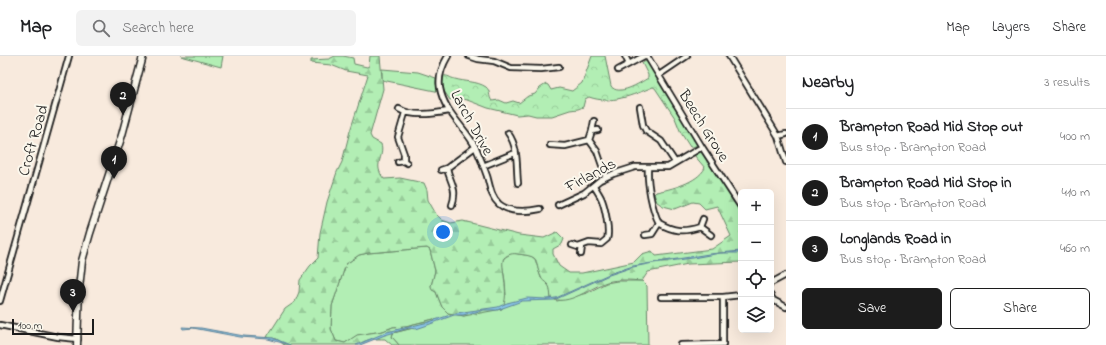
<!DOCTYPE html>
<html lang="en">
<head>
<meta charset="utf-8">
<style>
  body { margin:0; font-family:"Indie Flower",sans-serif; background:#f2f2f2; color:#202124 }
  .controls { position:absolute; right:12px; bottom:12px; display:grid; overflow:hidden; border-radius:6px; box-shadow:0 4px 16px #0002 }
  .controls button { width:36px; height:36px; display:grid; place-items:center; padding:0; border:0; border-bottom:1px solid #e0e0e0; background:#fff; color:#202124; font:20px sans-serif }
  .scale { position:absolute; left:12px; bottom:10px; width:82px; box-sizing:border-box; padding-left:4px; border:2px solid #1c1c1c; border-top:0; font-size:11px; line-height:14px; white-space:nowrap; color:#1c1c1c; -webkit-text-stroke:3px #fbf7ec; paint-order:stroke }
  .you { position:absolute; left:443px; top:176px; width:14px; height:14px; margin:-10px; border:3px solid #fff; border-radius:50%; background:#1a73e8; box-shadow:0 0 0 6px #1a73e833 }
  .badge { display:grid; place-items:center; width:26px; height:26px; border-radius:50%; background:#1c1c1c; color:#fff; font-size:13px; font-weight:700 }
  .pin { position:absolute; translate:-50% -33px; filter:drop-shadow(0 1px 2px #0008) }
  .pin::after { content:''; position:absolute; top:21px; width:14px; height:12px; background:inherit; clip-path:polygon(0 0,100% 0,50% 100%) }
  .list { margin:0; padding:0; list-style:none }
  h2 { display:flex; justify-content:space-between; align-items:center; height:52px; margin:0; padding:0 16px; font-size:17px }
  h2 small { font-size:13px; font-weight:400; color:#757577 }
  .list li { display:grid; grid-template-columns:26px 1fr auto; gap:12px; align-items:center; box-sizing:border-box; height:56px; padding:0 16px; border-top:1px solid #e0e0e0 }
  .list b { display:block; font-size:15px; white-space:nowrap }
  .list p { margin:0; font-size:13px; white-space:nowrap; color:#757577 }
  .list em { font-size:13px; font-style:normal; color:#757577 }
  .actions { display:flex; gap:8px; padding:12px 16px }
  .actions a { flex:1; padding:9px 0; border:1px solid #1c1c1c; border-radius:6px; text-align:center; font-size:14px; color:#1c1c1c }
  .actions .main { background:#1c1c1c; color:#fff }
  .icon { flex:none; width:22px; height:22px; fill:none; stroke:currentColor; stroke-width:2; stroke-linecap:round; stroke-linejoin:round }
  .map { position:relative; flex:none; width:786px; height:289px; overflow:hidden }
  header { display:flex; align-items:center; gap:24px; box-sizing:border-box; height:56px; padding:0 20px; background:#fff; border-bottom:1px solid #e0e0e0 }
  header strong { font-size:19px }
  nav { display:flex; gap:22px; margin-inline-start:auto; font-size:14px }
  .search { width:280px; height:36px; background:#f2f2f2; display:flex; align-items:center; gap:10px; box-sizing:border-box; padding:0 14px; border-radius:6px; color:#757577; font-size:15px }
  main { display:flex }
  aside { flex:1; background:#fff }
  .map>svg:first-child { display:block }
  .green { fill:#b2eeb4; stroke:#678568 }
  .forest { fill:url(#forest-firs); stroke:#678568 }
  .park { fill:url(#park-crowns); stroke:#678568 }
  .water { fill:url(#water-waves); stroke:#5e8398 }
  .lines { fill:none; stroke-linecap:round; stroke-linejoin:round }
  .minor-casing { stroke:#1c1c1c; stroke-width:8 }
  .secondary-casing { stroke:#1c1c1c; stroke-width:9 }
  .minor { stroke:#fbf7ec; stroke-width:4.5 }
  .secondary { stroke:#fbf7ec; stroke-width:6 }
  .labels { text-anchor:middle; stroke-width:4; stroke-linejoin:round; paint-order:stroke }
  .street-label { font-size:16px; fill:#1c1c1c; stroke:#fbf7ec }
</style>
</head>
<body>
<header>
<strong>Map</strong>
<div class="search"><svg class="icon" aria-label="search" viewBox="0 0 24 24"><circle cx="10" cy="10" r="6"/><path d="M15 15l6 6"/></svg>Search here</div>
<nav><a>Map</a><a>Layers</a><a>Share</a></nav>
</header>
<main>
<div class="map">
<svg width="786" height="289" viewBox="0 0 786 289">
  <defs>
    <pattern id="forest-firs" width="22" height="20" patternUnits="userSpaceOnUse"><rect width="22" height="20" fill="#b2eeb4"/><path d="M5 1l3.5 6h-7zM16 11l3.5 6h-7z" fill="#98cc9a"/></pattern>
    <pattern id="park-crowns" width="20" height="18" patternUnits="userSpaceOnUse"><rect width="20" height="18" fill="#b2eeb4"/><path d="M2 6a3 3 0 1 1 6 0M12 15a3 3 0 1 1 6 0" fill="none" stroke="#98cc9a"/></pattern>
    <pattern id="water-waves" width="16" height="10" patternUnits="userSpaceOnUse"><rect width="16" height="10" fill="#8ac7ea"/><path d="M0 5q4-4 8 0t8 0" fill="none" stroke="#76aac8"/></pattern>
  </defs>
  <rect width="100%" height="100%" fill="#f8eadd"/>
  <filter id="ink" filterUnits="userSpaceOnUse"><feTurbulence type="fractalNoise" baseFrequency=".025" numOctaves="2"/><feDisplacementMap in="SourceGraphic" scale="8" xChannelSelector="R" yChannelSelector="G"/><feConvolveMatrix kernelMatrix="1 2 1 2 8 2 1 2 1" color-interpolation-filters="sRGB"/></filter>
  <g filter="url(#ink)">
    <path class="green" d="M 181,0 L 223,0 L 221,11 Z
      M 382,13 L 418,16 L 436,22 L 436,28 L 440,36 L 382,24 Z
      M 427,192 L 430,194 L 435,215 L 431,230 L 436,236 L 442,251 L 448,257 L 464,260 L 506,239 L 505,225 L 502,207 L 504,202 L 512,197 L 531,200 L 535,203 L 541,222 L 548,228 L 550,232 L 551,242 L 557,245 L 587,237 L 606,227 L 617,225 L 642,225 L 647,230 L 648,289 L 399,289 L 392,281 L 393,277 L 421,270 L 434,263 L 406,270 L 393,271 L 383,275 L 358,279 L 345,287 L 336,285 L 331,273 L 332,250 L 346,208 L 359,199 L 368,197 Z"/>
    <path class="forest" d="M 335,0 L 343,0 L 353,2 L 354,8 L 367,11 L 369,10 L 370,0 L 380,0 L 383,33 L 370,79 L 372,83 L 381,88 C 385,102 372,108 384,123 L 400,122 L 424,127 L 427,134 L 428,144 L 436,158 L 442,164 L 451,167 L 463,165 L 519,179 L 544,182 L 557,176 L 564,183 L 562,188 L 553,193 L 553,198 L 559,210 L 569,217 L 582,217 L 634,206 L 642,198 L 652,195 L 656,200 L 712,193 L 731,180 L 717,150 L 705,153 L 699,147 L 693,146 L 675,153 L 663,150 L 657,146 L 654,138 L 656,136 C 671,133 697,127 705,112 L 694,99 L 695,95 L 700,93 L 704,95 L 713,109 L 741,157 L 741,206 L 688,208 L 648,216 L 642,225 C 630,224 618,223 607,226 C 591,231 568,251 551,242 C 550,237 551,231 547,228 C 545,225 542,225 541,221 C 533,204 543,201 518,198 C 513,197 508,198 504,202 C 499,208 511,238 502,253 L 464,260 L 448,257 L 442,251 L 436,236 L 432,234 L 431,230 L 435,215 L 430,194 L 427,192 L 368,197 L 359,199 L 346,208 L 332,250 L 331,273 L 336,285 L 345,287 L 357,279 L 383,275 L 393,271 L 406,270 L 434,263 L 436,264 L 421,270 L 393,277 L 392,281 L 399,289 L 392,289 L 385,283 C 376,283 366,282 359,289 L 284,289 L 277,283 L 267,281 L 285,253 L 295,246 L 299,236 L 300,224 L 310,210 L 318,202 L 320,177 L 327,146 L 337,116 L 342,106 L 350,75 L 368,19 L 346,15 L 331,9 L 311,7 L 311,4 L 329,3 Z"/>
    <path class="park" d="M 592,0 L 605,0 L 611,30 C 618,41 640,27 648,22 L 648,19 L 642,7 L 646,5 L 648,6 L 697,85 L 697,89 L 693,91 L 690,91 L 681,77 L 675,62 L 655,32 L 653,31 C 633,39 611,49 589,41 L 585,43 L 583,51 L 578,53 L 570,54 L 552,60 L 536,60 L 528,58 L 517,59 L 488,52 L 467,44 L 456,42 L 450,44 L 442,32 L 443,20 C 448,19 450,22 455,23 C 465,26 477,25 486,31 C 491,35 488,40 492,45 L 499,44 L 506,47 L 513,45 L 519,47 L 528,40 L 535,38 L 540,32 L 546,28 L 548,29 L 551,34 L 559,32 L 572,35 L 582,27 Z"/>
    <path class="water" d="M 741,195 L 740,197 L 720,197 L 693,202 L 653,207 L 633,211 L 609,219 L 554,244 L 522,245 L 497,254 L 484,254 L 463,259 L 454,259 L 425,270 L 416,273 L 409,272 L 385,279 L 360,289 L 356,289 L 387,276 L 429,266 L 456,257 L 498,251 L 507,247 L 527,242 L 546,243 L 556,242 L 609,218 L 633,210 L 709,198 Z
      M 182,271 L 201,272 L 244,280 L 273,282 L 290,289 L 268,283 L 240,281 L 193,272 L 183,273 Z"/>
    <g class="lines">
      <defs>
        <path id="minor" d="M 448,0 C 442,10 438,20 440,32 C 444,56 465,71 476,92 C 480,101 484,111 487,120 C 490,130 491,141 499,148 C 510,157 526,156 540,153
          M 469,0 L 478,3 L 494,5 L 511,12 L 541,13 L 559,11
          M 625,0 L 629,8
          M 647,0 L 702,91 L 741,151
          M 729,0 L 778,80 L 786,78
          M 618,14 L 644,0
          M 659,19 L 687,0
          M 640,51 L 643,69 L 646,75 L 661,85 L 675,106
          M 399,53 C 412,61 434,58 449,55
          M 592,75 L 594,65
          M 508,77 C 519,92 516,110 518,127
          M 778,80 L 786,106
          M 589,84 L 592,75 L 598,74
          M 550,89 L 565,90 L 589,84 L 597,95 L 606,121
          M 404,105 L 404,98 L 398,81 L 405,57
          M 398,106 L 404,105 L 407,107
          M 483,110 L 515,97
          M 447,112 C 450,127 458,132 452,149
          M 441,114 L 447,112 L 475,91
          M 558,149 L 584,137 L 600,124 L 613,118 L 635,111 L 668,111 L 702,91
          M 659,167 C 674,176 684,176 700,171 L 703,163
          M 700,171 L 711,179
          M 645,179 L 652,178 L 659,167 C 652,154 647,127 648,112
          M 572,189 L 578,191 L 589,187 L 601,188 L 607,183 C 610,175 605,152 602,144 C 600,139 597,135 594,130
          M 581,198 L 582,190
          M 771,227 L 786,219
          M 771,240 L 773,244 L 786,251
          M 661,241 L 723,241 L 741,239
          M 0,245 L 69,0
          M 0,269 L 58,281 L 78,283
          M 681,289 L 723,288 L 723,241"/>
        <path id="secondary" d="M 77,289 L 79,232 L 82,205 L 90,177 L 122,79 L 143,0"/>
      </defs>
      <use href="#minor" class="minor-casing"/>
      <use href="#secondary" class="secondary-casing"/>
      <use href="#minor" class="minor"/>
      <use href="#secondary" class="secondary"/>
    </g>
  </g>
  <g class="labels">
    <g class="street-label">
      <text transform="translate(473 66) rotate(61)" y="6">Larch Drive</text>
      <text transform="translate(705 69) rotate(58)" y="6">Beech Grove</text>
      <text transform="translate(32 84) rotate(-74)" y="6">Croft Road</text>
      <text transform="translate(590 118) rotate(-28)" y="6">Firlands</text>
    </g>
  </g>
</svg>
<div class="controls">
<button>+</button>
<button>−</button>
<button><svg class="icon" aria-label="locate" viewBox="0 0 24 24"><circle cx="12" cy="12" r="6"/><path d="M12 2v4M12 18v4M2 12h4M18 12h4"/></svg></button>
<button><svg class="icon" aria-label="layers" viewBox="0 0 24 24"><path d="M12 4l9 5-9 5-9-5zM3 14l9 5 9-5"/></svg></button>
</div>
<div class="scale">100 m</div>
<div class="you"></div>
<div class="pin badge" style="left:114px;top:123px">1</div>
<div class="pin badge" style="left:123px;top:59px">2</div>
<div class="pin badge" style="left:73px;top:256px">3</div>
</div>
<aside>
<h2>Nearby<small>3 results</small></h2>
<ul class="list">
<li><span class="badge">1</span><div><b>Brampton Road Mid Stop out</b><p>Bus stop · Brampton Road</p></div><em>400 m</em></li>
<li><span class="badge">2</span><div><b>Brampton Road Mid Stop in</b><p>Bus stop · Brampton Road</p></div><em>410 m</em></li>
<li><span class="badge">3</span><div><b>Longlands Road in</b><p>Bus stop · Brampton Road</p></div><em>460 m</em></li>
</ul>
<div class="actions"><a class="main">Save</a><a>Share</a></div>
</aside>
</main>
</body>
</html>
